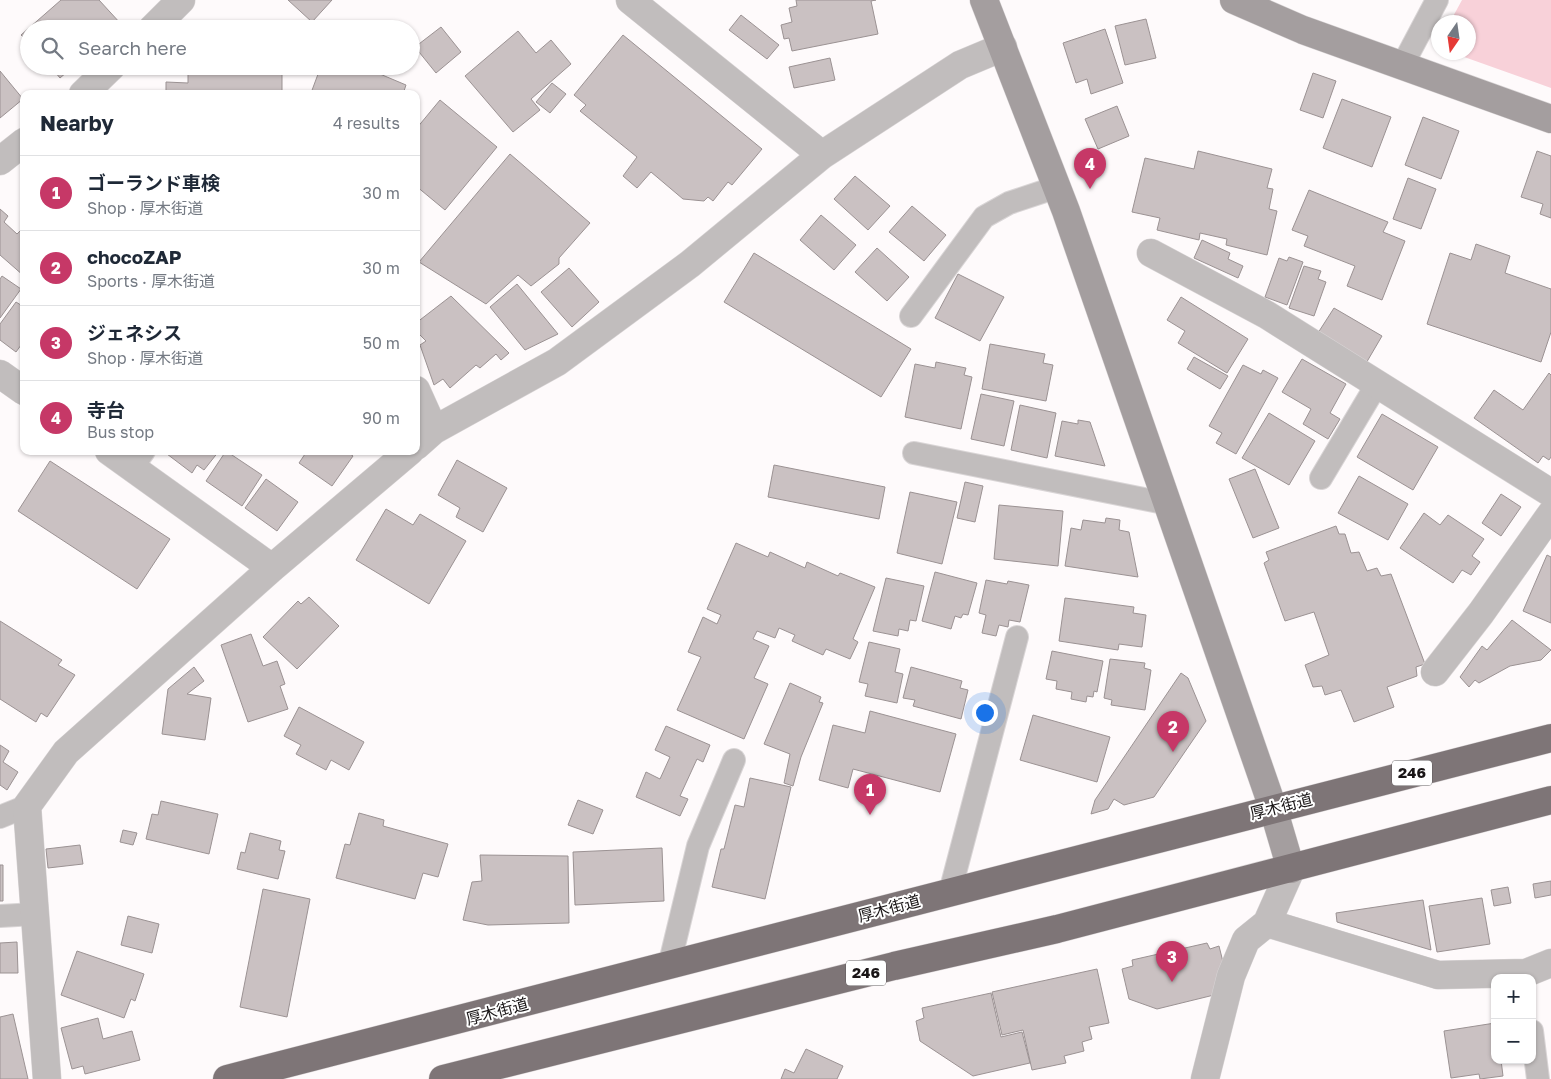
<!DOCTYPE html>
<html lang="en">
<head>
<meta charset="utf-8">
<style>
  body { margin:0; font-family:"Golos Text","Noto Sans JP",sans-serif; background:#f6f6f7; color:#1f2937 }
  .controls { position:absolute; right:15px; bottom:15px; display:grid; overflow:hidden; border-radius:10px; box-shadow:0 1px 4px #0004 }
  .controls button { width:45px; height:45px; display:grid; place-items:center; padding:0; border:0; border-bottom:1px solid #e0e1e3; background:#fff; color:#1f2937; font:25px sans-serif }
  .compass { position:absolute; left:1431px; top:15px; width:45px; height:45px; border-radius:50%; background:#fff; box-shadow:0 1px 4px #0004; rotate:193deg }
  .you { position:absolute; left:984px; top:712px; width:18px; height:18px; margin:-12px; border:4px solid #fff; border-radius:50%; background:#1a73e8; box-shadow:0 0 0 8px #1a73e833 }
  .badge { display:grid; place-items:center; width:32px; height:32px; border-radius:50%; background:#c63867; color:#fff; font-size:16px; font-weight:700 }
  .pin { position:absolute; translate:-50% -41px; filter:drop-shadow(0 1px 2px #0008) }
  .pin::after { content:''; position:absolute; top:26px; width:18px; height:15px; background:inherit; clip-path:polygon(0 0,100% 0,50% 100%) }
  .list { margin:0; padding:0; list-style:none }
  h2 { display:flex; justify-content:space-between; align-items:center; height:65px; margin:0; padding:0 20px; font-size:21px }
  h2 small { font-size:16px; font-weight:400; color:#747a83 }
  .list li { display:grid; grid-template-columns:32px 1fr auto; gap:15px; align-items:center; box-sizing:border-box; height:75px; padding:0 20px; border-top:1px solid #e0e1e3 }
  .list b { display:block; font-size:19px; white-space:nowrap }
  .list p { margin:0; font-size:16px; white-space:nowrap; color:#747a83 }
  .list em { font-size:16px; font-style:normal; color:#747a83 }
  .icon { flex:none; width:28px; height:28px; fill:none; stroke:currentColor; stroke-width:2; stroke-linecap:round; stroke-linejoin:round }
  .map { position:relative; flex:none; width:1551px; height:1079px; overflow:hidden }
  .search { position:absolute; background:#fff; box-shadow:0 1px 4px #0004; left:20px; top:20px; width:400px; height:55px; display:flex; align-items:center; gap:12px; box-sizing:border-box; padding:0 18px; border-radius:28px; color:#747a83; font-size:19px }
  .panel { position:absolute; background:#fff; box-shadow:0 1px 4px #0004; left:20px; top:90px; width:400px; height:365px; border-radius:10px }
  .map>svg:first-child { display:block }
  .green { fill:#f8d1d9 }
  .building { fill:#cac1c2; stroke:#9b9293 }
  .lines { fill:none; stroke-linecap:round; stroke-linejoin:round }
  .lane-casing { stroke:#d9d5d6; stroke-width:24 }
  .street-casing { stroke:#d9d5d6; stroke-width:29 }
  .secondary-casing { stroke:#d9d5d6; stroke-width:29 }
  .highway-casing { stroke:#d9d5d6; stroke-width:29 }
  .lane { stroke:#c1bdbd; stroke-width:22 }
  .street { stroke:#c1bdbd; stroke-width:28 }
  .secondary { stroke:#a49e9f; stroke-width:28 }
  .highway { stroke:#7e7577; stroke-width:28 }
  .labels { text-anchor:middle; stroke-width:4; stroke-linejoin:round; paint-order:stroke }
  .shield { fill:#fff; stroke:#5e5b5c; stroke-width:1 }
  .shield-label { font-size:15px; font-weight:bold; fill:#191516 }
  .street-label { font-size:16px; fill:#191516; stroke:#fff }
</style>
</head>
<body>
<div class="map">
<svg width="1551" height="1079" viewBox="0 0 1551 1079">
  <rect width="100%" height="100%" fill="#fefafb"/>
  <path class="green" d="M 1462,0 L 1551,0 L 1551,88 L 1453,53 L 1468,52 L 1468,22 L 1450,22 Z"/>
  <path class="building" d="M 61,0 L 99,0 L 121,24 L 116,29 L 29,29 L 29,43 L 21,35 Z
    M 288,0 L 332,0 L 312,22 Z
    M 796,0 L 876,0 L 871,1 L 878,34 L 792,51 L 789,38 L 784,39 L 781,25 L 792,22 L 789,8 L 797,6 Z
    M 741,15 L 779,45 L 767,59 L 729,30 Z
    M 1146,19 L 1156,58 L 1125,65 L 1115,26 Z
    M 441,27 L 461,52 L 436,73 L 415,47 Z
    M 1105,29 L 1123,83 L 1091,94 L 1087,79 L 1076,83 L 1063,43 Z
    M 518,31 L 536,53 L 551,40 L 571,64 L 531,99 L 540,110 L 513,132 L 465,76 Z
    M 623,35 L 762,149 L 732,185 L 728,182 L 713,201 L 708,197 L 704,201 L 683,199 L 651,172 L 637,188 L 623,176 L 637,157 L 580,111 L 586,105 L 574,95 Z
    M 830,58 L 835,80 L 794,88 L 789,67 Z
    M 50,66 L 74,66 L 60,78 Z
    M 188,66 L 282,66 L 282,94 L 166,94 L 166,82 L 188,83 Z
    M 321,66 L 361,66 L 406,85 L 403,94 L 313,94 L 311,93 Z
    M 0,71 L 23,99 L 0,118 Z
    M 1313,73 L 1336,81 L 1323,118 L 1300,110 Z
    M 552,83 L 566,94 L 550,113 L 536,102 Z
    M 1342,99 L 1391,117 L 1372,167 L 1323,148 Z
    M 440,100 L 497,147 L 445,210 L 416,186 L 416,129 Z
    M 1117,106 L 1129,136 L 1098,149 L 1085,119 Z
    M 1423,117 L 1459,131 L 1441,179 L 1405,165 Z
    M 1198,151 L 1272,169 L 1267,188 L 1273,189 L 1269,209 L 1277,211 L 1267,255 L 1226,245 L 1227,239 L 1200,233 L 1199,240 L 1157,230 L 1160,218 L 1132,212 L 1145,158 L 1194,169 Z
    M 1537,151 L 1551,156 L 1551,218 L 1540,214 L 1543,204 L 1521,197 Z
    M 510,154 L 590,223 L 559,258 L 559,264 L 531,286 L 518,275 L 486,304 L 419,262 Z
    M 855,176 L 890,206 L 868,230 L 834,199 Z
    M 1408,178 L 1436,189 L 1421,229 L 1393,219 Z
    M 1309,190 L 1388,222 L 1383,232 L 1405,241 L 1382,300 L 1347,286 L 1355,266 L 1304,246 L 1308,236 L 1292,230 Z
    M 912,206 L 946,235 L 924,261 L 889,232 Z
    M 0,209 L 8,216 L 4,222 L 17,234 L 20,231 L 24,235 L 24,276 L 0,255 Z
    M 821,215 L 856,245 L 834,270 L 800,240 Z
    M 1202,240 L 1230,253 L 1228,259 L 1243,266 L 1238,278 L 1194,258 Z
    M 1476,244 L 1510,256 L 1505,273 L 1551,289 L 1551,332 L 1541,362 L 1427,324 L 1450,253 L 1471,260 Z
    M 877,248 L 909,277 L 887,301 L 855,272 Z
    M 754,253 L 911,349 L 881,397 L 724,302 Z
    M 1289,257 L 1303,262 L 1287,305 L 1265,297 L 1279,258 L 1287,261 Z
    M 1304,266 L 1321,271 L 1318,279 L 1326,282 L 1314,316 L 1289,308 Z
    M 569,268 L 599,302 L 572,327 L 541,292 Z
    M 958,274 L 1004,297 L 980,341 L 935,318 Z
    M 2,276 L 21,289 L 0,318 L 0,279 Z
    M 517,284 L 558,334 L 525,350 L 490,307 Z
    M 451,296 L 509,353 L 501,360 L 496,354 L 480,368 L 476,365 L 450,388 L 443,379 L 434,385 L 420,345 L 426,341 L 416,331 L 416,323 Z
    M 1181,297 L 1248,339 L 1227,373 L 1178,343 L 1185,331 L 1167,320 Z
    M 16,302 L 24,307 L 24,341 L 16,352 L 0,340 L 0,324 Z
    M 1334,308 L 1382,336 L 1365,365 L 1316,336 Z
    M 990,344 L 1045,354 L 1043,363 L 1053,365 L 1046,401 L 982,389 Z
    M 1194,357 L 1228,376 L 1220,389 L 1187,369 Z
    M 1302,359 L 1346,384 L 1330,413 L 1340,419 L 1328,439 L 1303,424 L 1311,409 L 1282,392 Z
    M 936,362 L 966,368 L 964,375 L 972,377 L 961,429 L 905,417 L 915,364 L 935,368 Z
    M 1243,365 L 1261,374 L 1263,370 L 1278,378 L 1236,454 L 1216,443 L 1222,433 L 1209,426 Z
    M 1549,373 L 1551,375 L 1551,457 L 1549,460 L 1543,456 L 1538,463 L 1474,418 L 1494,390 L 1523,410 Z
    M 981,394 L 1014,401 L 1004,446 L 971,439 Z
    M 1020,405 L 1056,413 L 1047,458 L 1011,450 Z
    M 1269,413 L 1315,441 L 1289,485 L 1242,458 Z
    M 1382,414 L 1438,447 L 1413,490 L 1357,457 Z
    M 1078,420 L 1090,422 L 1105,466 L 1055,456 L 1062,421 L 1078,424 Z
    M 170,451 L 219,451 L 204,470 L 197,465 L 192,473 L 167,454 Z
    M 226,451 L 262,475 L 242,506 L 206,481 Z
    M 307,451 L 346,451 L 353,456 L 332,486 L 299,463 Z
    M 457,460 L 507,488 L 483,532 L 456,517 L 460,508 L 438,495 Z
    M 50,461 L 170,539 L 137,589 L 18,511 Z
    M 774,465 L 885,487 L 879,519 L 768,497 Z
    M 1255,469 L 1279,528 L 1253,538 L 1229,479 Z
    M 1359,476 L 1408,504 L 1388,540 L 1338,513 Z
    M 266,479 L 298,502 L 277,531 L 245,508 Z
    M 965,482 L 983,486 L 975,522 L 957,518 Z
    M 910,492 L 957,502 L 942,564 L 897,553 Z
    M 1501,494 L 1521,507 L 1501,536 L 1482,523 Z
    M 999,505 L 1063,511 L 1058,566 L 994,559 Z
    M 386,509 L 413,525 L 420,514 L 466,541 L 429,604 L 356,560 Z
    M 1424,513 L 1440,525 L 1448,515 L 1484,539 L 1472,556 L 1480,562 L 1471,575 L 1462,570 L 1453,583 L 1400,548 Z
    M 1106,518 L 1120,520 L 1119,530 L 1129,532 L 1138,577 L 1065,566 L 1071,528 L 1081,530 L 1083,520 L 1105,523 Z
    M 1336,526 L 1339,534 L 1345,534 L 1351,553 L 1359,552 L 1367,571 L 1377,568 L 1381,576 L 1391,574 L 1425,664 L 1416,667 L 1417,676 L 1387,687 L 1394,707 L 1354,722 L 1341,690 L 1325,695 L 1322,686 L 1313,687 L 1305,665 L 1329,655 L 1314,612 L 1285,621 L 1264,563 L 1269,560 L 1266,552 Z
    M 736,543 L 768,557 L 770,552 L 805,568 L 807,562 L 838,576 L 840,573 L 875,587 L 853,639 L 858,642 L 850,659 L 826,649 L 823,655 L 792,641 L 795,635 L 779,628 L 775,638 L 757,631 L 753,639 L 769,646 L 754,678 L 768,684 L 744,739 L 677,710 L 701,657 L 688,652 L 703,617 L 717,624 L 721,615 L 707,609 Z
    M 1547,555 L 1551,557 L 1551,623 L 1523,611 Z
    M 935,572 L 977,583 L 968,615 L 963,614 L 961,618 L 955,616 L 951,629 L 922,621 Z
    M 886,578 L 924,586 L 916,621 L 910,620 L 908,631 L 899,629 L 898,636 L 873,631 Z
    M 986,580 L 1007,584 L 1008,581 L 1029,585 L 1020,622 L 1009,620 L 1008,627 L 999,625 L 996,636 L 982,633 L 986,615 L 979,613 Z
    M 309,597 L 339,626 L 297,669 L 263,637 L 298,601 L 301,604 Z
    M 1065,598 L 1134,607 L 1133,613 L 1146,615 L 1142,647 L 1119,644 L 1118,650 L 1059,641 Z
    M 1512,620 L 1551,650 L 1541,660 L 1510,666 L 1479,683 L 1475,680 L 1469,687 L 1460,677 L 1482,646 L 1487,650 Z
    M 0,621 L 62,660 L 58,665 L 75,675 L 47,717 L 41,713 L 36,722 L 0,699 Z
    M 251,634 L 263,666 L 277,661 L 285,684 L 280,686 L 288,709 L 248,722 L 221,645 Z
    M 869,642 L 900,649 L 895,672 L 903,674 L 897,703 L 865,696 L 868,684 L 859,682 Z
    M 1052,651 L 1103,661 L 1097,692 L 1094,691 L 1093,697 L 1087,696 L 1086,702 L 1071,699 L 1072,692 L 1056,689 L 1057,681 L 1046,679 Z
    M 1110,659 L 1145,663 L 1144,668 L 1151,670 L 1145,710 L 1111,705 L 1112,700 L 1104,698 Z
    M 194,667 L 204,681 L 187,694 L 211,698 L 205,740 L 162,734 L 168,689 Z
    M 911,667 L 962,681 L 960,688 L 968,690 L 961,719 L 913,706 L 915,700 L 903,698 Z
    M 1181,673 L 1188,678 L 1206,721 L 1154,797 L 1124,805 L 1114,799 L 1108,809 L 1091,814 L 1095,800 Z
    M 790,683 L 821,697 L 819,702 L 823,703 L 801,757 L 793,786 L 784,783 L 790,754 L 764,744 Z
    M 299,707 L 364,742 L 349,770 L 331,760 L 326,770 L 296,754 L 301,745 L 284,736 Z
    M 870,711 L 956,734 L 940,792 L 853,769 L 848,788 L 819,780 L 833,725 L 865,733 Z
    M 1033,715 L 1110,737 L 1097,782 L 1020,760 Z
    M 666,726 L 710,745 L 703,762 L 697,759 L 680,796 L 688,799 L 680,816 L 636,797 L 646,772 L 660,779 L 670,757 L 655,750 Z
    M 0,745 L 9,751 L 3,762 L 18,772 L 7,790 L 0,785 Z
    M 750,778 L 791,787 L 765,899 L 712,887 L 721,849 L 724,849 L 735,805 L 744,807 Z
    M 578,800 L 603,810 L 593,834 L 568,825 Z
    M 161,801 L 218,814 L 209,854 L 146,839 L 152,814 L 158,815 Z
    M 359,813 L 384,820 L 383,826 L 448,844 L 438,877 L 423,873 L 415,899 L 336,878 L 345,844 L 350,845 Z
    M 123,830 L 137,833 L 133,845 L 120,842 Z
    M 250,833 L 281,841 L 279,850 L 285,851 L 278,879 L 237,869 L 241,852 L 245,853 Z
    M 80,845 L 83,864 L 48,868 L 46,849 Z
    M 662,848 L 664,901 L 575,905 L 573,852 Z
    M 480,855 L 568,856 L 569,923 L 488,925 L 463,920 L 472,882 L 482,881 Z
    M 0,865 L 3,865 L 3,901 L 0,901 Z
    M 1551,881 L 1551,895 L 1535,898 L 1533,884 Z
    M 1508,887 L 1511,903 L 1494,906 L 1491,890 Z
    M 263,889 L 310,899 L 287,1017 L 240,1007 Z
    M 1482,898 L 1490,944 L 1437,952 L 1429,906 Z
    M 1423,900 L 1431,950 L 1337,922 L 1336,913 Z
    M 128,916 L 159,924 L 152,953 L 121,945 Z
    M 17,942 L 18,973 L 0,973 L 0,943 Z
    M 1207,943 L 1210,949 L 1219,946 L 1224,966 L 1214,995 L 1157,1009 L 1129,999 L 1122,969 L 1133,966 L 1132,960 Z
    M 77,951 L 144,974 L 135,1001 L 131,999 L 124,1018 L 61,995 Z
    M 1097,969 L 1109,1023 L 1089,1027 L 1092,1039 L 1082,1042 L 1084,1051 L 1064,1056 L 1066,1063 L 1032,1070 L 1023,1030 L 1002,1035 L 992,992 Z
    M 991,993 L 1001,1037 L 1022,1032 L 1030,1063 L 973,1076 L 920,1041 L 916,1021 L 924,1018 L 922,1008 Z
    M 13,1014 L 28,1079 L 0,1079 L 0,1017 Z
    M 98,1018 L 103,1039 L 132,1031 L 140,1060 L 85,1074 L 83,1066 L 72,1069 L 61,1028 Z
    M 1495,1023 L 1495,1060 L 1501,1060 L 1503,1076 L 1480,1079 L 1479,1074 L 1451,1078 L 1444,1031 Z
    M 806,1049 L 843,1066 L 837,1079 L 781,1079 L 785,1069 L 794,1073 Z"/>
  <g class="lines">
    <defs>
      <path id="lane" d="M 1402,66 L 1437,0
        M 911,316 L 984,217 L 1009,203 L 1057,187
        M 914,453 L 1169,504
        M 132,468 L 144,451
        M 1321,478 L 1377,384
        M 0,817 L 27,806
        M 950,892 L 1017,637
        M 0,916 L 35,914
        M 669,966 L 698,846 L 734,760
        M 1532,1031 L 1538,1079"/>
      <path id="street" d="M 630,0 L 822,155
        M 152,29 L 181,0
        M 83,94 L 112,66
        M 0,161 L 24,142
        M 1151,253 L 1267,315 L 1551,493
        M 0,374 L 24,391
        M 416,390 L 434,430
        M 416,446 L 434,430 L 557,362 L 690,264 L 822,155 L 960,65 L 1003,47
        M 109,451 L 272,568
        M 1435,672 L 1481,613 L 1551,514
        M 1267,923 L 1438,975 L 1526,973 L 1551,963
        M 47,1079 L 27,806 L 66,752 L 272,568 L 410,451
        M 1205,1079 L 1231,976 L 1246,940 L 1267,923 L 1291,869"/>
      <path id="secondary" d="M 984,0 L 1066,211 L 1273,808 L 1291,869
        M 1234,0 L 1303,30 L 1551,119"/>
      <path id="highway" d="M 227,1079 C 669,969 1109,849 1551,738
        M 443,1079 L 894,966 L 1057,929 L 1551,800"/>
    </defs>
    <use href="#lane" class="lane-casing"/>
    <use href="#street" class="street-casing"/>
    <use href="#secondary" class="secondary-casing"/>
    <use href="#highway" class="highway-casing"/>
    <use href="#lane" class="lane"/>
    <use href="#street" class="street"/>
    <use href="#secondary" class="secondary"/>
    <use href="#highway" class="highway"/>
  </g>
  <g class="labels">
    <g class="shield">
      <rect x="1392" y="760.5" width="40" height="25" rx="4"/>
      <rect x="846" y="960.5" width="40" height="25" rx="4"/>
    </g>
    <g class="shield-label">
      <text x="1412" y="778">246</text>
      <text x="866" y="978">246</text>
    </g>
    <g class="street-label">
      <text transform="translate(1281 806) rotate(-14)" y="6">厚木街道</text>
      <text transform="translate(889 908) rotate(-15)" y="6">厚木街道</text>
      <text transform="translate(497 1011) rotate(-15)" y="6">厚木街道</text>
    </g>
  </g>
</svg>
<div class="controls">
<button>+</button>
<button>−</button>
</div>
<svg class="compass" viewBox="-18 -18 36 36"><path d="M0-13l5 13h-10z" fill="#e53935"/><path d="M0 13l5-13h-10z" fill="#747a83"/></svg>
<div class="you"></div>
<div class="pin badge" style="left:870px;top:815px">1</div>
<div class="pin badge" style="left:1173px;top:752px">2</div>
<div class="pin badge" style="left:1172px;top:982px">3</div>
<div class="pin badge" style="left:1090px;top:189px">4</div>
<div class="search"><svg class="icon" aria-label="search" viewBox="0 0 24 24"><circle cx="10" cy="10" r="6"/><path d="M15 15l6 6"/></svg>Search here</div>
<section class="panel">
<h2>Nearby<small>4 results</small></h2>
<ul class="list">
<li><span class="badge">1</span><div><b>ゴーランド車検</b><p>Shop · 厚木街道</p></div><em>30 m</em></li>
<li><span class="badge">2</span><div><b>chocoZAP</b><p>Sports · 厚木街道</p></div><em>30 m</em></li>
<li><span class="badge">3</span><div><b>ジェネシス</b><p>Shop · 厚木街道</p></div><em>50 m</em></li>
<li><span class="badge">4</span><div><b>寺台</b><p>Bus stop</p></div><em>90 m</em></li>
</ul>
</section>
</div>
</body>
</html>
